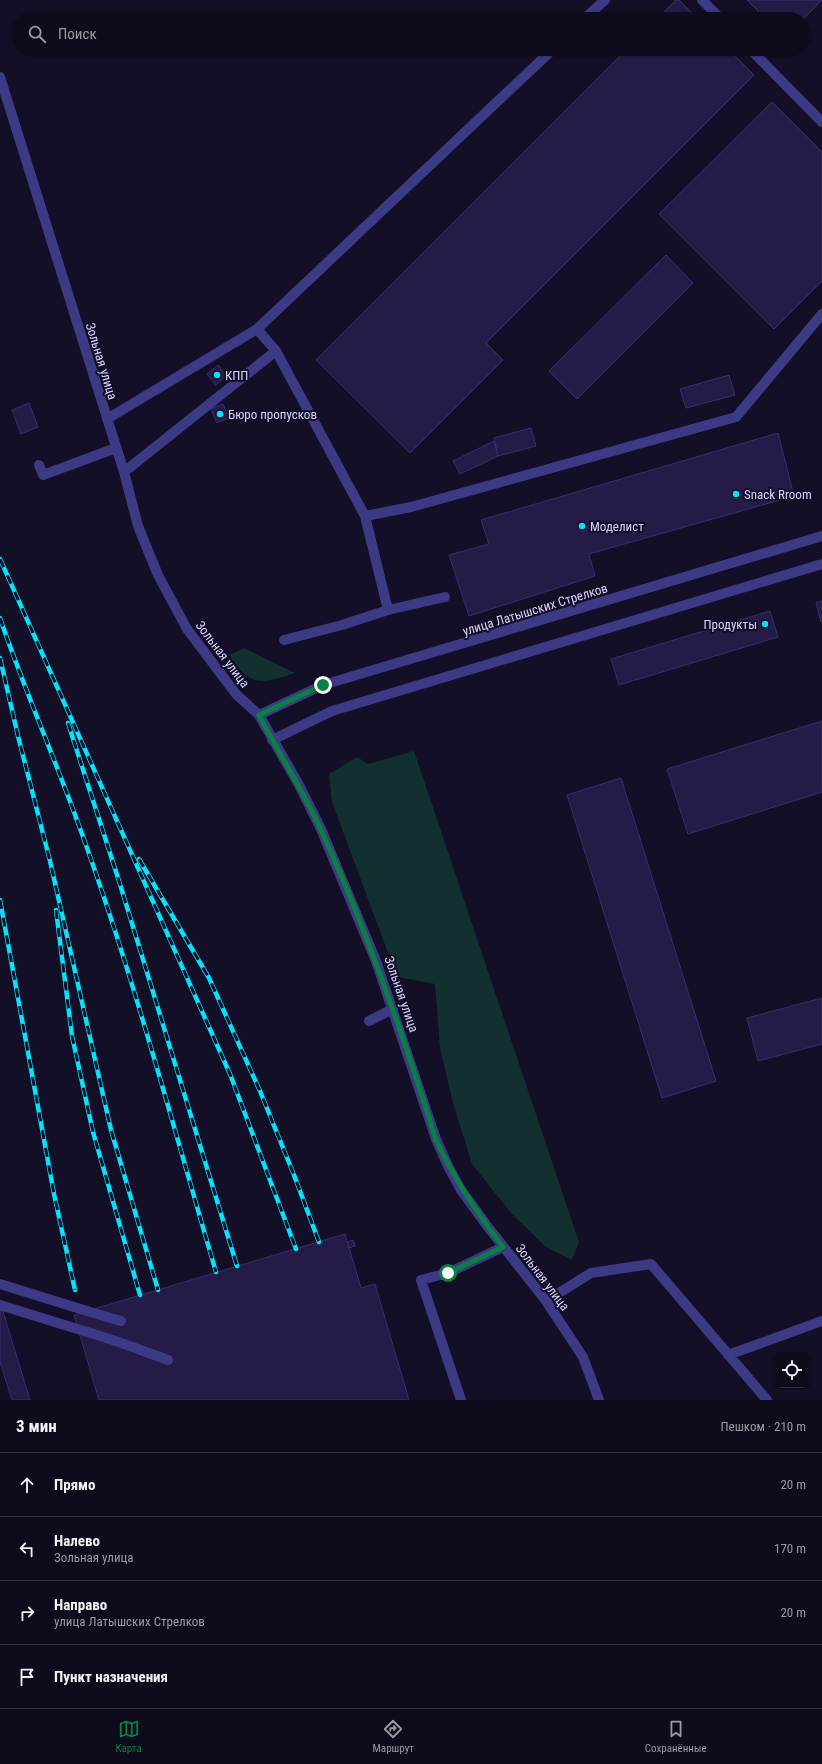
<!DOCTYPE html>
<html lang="ru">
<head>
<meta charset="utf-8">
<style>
  body { margin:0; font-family:"Roboto Condensed",sans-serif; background:#171425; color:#f1f3f6 }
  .controls { position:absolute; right:12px; bottom:12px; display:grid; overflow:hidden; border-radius:8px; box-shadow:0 1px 3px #0004 }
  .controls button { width:36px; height:36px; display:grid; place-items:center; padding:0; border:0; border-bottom:1px solid #2e2b3b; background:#0e0b1c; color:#f1f3f6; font:20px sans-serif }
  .stop { position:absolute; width:12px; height:12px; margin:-9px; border:3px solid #0b8043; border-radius:50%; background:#fff }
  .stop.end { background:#0b8043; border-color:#fff; box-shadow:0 1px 4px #0008 }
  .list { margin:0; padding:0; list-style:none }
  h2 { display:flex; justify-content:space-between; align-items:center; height:52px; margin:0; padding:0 16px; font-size:17px }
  h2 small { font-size:13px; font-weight:400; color:#9b9ba3 }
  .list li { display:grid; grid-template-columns:26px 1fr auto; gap:12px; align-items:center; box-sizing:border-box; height:64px; padding:0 16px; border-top:1px solid #2e2b3b }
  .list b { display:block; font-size:15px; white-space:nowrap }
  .list p { margin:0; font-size:13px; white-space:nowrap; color:#9b9ba3 }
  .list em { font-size:13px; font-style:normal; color:#9b9ba3 }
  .icon { flex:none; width:22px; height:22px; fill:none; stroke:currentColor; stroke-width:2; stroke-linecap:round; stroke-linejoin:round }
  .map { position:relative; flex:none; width:822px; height:1400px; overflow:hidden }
  .search { position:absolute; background:#0e0b1c; box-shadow:0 1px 3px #0004; left:12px; right:12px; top:12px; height:44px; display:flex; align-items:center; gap:10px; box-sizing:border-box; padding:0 14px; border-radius:22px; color:#9b9ba3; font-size:15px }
  .sheet { height:308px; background:#0e0b1c }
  nav { display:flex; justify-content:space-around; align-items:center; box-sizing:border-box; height:56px; border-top:1px solid #2e2b3b; background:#0e0b1c; font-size:11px; color:#9b9ba3 }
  nav a { display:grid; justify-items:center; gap:2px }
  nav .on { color:#0b8043 }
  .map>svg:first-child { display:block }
  .green { fill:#12302f }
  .building { fill:#241b47; stroke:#3b2d73 }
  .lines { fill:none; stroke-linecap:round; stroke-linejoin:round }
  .minor { stroke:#3d3a85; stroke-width:10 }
  .rail-casing { stroke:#00e5ff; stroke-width:4.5 }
  .rail { stroke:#130f26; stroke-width:3; stroke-dasharray:9; stroke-linecap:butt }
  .minor-bridge { stroke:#3d3a85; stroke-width:10 }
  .route { stroke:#0b8043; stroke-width:5 }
  .poi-dot { fill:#00e5ff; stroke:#130f26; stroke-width:1.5 }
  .labels { text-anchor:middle; stroke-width:4; stroke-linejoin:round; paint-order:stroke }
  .street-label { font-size:13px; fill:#d9d4ff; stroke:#130f26 }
  .poi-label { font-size:13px; fill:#d9d4ff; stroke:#130f26; text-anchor:start }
</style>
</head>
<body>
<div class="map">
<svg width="822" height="1400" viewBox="0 0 822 1400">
  <rect width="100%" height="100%" fill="#130f26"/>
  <path class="green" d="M 244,648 L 295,673 C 260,684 251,688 229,655 Z
    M 414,751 L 579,1242 L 572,1260 L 546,1247 L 511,1213 L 472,1164 L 453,1103 L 440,1048 L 435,984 L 397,977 L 332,802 L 329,774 L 357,757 L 368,764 Z"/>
  <path class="building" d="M 676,0 L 679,0 L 698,19 L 657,19 Z
    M 747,0 L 822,0 L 803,19 L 766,19 Z
    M 627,49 L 728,49 L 754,75 L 486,343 L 503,360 L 410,453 L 316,360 Z
    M 772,102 L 822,152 L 822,281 L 774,329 L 659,214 Z
    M 666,255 L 693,283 L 577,399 L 549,371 Z
    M 218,365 L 227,375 L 216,385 L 207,374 Z
    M 729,375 L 735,395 L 686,408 L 680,389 Z
    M 29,403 L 38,427 L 21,434 L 12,410 Z
    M 223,404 L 229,418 L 217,423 L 211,409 Z
    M 531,428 L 536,446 L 498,456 L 494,438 Z
    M 778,433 L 794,496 L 589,554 L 595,576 L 469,616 L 449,555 L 489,544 L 481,520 Z
    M 494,441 L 498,456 L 460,474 L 453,461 Z
    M 822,601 L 822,621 L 821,622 L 816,603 Z
    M 770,611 L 778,637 L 619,685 L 611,659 Z
    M 822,721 L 822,792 L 688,834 L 667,769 Z
    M 621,778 L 716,1081 L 662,1098 L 567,795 Z
    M 822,998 L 822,1044 L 758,1061 L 747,1018 Z
    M 345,1234 L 361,1288 L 375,1284 L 409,1400 L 99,1400 L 74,1315 Z
    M 353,1240 L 355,1246 L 349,1248 L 347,1242 Z
    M 0,1302 L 30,1400 L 12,1400 L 0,1362 Z"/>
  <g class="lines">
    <path class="minor" d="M 702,0 L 721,19
      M 584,19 L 605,0
      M 553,49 L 257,329 L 276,351 L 365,516 L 411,507 L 736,417 L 822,314
      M 750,49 L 822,122
      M 0,77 L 124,472 L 138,526 L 158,575 L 187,629 L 236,694 L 259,715 L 299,785 L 321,829 L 376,961 L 436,1139 L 448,1166 L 461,1190 L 488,1227 L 546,1301 L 583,1357 L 599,1400
      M 107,419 L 257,329
      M 39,465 L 43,475 L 116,448
      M 124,472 L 276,351
      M 365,516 L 388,610
      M 284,640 L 342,625 L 388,610 L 445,597
      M 259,715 L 323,685 L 822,536
      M 272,740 L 332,711 L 822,564
      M 369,1021 L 393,1009
      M 546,1301 L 591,1273 L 651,1264 L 767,1400
      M 0,1305 L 113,1340 L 168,1360
      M 87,1311 L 121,1321
      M 728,1355 L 822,1321
      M 461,1400 L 421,1280 L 448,1273 L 503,1247"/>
    <defs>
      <path id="rail" d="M 0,559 L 230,1074 L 296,1249
        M 0,618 C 22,683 50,747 74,812 C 130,963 171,1119 216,1272
        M 0,658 L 18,736 L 50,861 L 111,1130 L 158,1290
        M 68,723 L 119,881 L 237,1266
        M 139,859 L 209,978 L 260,1091 L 294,1175 L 319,1242
        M 0,900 L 54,1194 L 75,1290
        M 56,910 L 72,1036 L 93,1132 L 140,1295"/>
    </defs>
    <use href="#rail" class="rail-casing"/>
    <use href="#rail" class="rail"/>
    <path class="minor-bridge" d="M 0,1284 L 87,1311"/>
  </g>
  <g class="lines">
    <path class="route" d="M 323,685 L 259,715 C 279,754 303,790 321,830 C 367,930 403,1034 436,1140 C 454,1179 477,1213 503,1247 L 448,1273"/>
  </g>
  <g class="poi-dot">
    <circle cx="217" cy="375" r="4"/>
    <circle cx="220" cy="414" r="4"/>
    <circle cx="736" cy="494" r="4"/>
    <circle cx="582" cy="526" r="4"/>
    <circle cx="765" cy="624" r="4"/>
  </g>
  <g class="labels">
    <g class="street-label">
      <text transform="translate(102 361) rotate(73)" y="5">Зольная улица</text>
      <text transform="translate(535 609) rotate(-17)" y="5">улица Латышских Стрелков</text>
      <text transform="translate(223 654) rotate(53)" y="5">Зольная улица</text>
      <text transform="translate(402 994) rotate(71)" y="5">Зольная улица</text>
      <text transform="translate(543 1277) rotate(53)" y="5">Зольная улица</text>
    </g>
    <g class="poi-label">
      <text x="225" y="380">КПП</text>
      <text x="228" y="419">Бюро пропусков</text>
      <text x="744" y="499">Snack Rroom</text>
      <text x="590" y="531">Моделист</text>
      <text x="757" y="629" text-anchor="end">Продукты</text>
    </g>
  </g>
</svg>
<div class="controls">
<button><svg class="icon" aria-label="locate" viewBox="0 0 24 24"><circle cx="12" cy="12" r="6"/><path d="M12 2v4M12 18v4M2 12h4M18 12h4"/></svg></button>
</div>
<div class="stop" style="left:448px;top:1273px"></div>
<div class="stop end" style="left:323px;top:685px"></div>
<div class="search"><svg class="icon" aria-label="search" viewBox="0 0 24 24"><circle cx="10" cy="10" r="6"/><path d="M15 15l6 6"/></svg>Поиск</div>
</div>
<section class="sheet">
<h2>3 мин<small>Пешком · 210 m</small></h2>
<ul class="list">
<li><svg class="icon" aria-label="ahead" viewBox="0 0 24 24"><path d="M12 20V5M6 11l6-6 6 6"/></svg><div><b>Прямо</b></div><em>20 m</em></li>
<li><svg class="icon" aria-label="left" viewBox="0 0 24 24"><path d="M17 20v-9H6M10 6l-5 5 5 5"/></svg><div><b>Налево</b><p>Зольная улица</p></div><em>170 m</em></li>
<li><svg class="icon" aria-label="right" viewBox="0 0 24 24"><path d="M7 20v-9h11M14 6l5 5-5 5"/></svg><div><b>Направо</b><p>улица Латышских Стрелков</p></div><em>20 m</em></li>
<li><svg class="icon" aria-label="arrive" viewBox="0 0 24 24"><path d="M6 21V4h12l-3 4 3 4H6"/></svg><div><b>Пункт назначения</b></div></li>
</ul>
</section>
<nav>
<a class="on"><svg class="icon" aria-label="map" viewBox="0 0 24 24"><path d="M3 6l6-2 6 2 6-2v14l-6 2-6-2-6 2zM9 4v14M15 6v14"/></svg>Карта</a>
<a><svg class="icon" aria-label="directions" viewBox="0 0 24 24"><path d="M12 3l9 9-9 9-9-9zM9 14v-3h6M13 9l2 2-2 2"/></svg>Маршрут</a>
<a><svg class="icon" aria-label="saved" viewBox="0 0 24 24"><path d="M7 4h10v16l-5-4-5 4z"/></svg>Сохранённые</a>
</nav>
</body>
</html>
